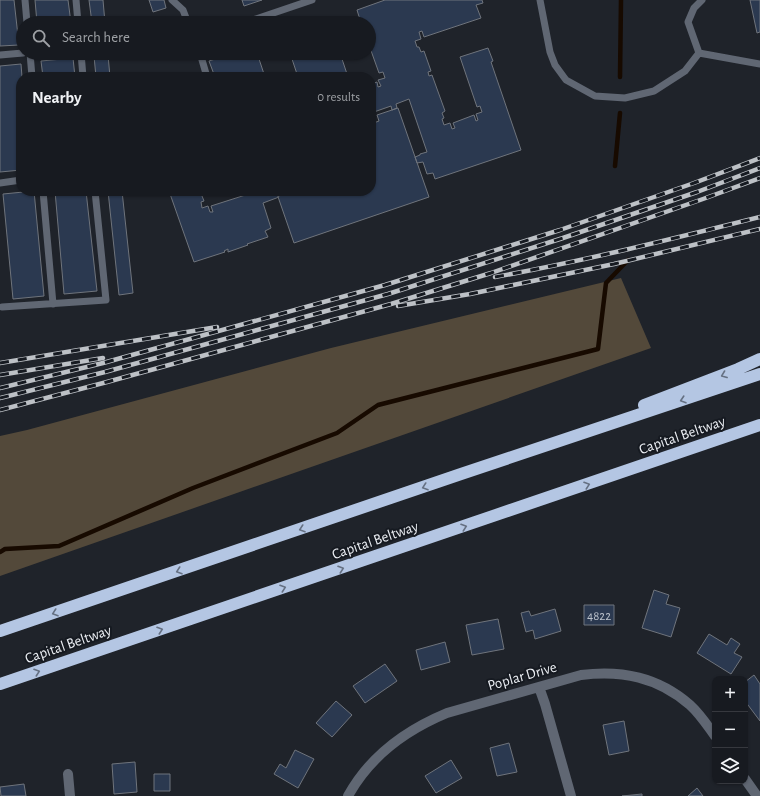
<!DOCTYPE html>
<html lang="en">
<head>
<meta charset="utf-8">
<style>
  body { margin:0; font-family:"Alegreya Sans",sans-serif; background:#202329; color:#f1f3f6 }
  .controls { position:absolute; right:12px; bottom:12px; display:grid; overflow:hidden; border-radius:8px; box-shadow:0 1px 3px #0004 }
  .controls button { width:36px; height:36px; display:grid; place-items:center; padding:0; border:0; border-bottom:1px solid #36383e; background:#171a20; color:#f1f3f6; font:20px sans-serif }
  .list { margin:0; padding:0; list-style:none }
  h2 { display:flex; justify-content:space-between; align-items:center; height:52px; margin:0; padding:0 16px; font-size:17px }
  h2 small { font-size:13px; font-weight:400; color:#9ea1a5 }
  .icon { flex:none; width:22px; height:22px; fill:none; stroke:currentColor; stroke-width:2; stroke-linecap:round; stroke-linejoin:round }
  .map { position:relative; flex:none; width:760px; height:796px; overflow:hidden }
  .search { position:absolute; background:#171a20; box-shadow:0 1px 3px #0004; left:16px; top:16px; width:360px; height:44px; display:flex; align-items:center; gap:10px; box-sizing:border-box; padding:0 14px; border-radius:22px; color:#9ea1a5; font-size:15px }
  .panel { position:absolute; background:#171a20; box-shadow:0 1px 3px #0004; left:16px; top:72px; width:360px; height:124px; border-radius:16px }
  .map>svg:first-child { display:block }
  .green { fill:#53493a }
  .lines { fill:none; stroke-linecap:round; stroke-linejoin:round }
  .stream { stroke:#170a00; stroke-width:4.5 }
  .building { fill:#2b3950; stroke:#6f747c }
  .service { stroke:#606773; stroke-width:7 }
  .minor { stroke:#606773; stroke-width:10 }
  .motorway { stroke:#b4c6e3; stroke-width:12 }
  .rail-casing { stroke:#bdc1c6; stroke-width:4.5 }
  .rail { stroke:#161a21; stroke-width:3; stroke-dasharray:9; stroke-linecap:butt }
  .oneway { stroke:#657082 }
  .labels { text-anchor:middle; stroke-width:4; stroke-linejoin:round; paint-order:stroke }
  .number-label { font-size:13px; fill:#bcc2cb }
  .street-label { font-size:15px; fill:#eceff4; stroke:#161a21 }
</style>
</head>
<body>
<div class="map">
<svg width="760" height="796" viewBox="0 0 760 796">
  <rect width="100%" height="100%" fill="#1f232a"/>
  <path class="green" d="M 621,278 L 651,348 L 0,576 L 0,436 L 27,430 L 331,348 Z"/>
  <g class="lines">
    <path class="stream" d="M 620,77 L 621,0
      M 615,166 L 620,113
      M 0,552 L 5,549 L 59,546 L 193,488 L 337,433 L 378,405 L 598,349 L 606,283 L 628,260"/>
  </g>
  <path class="building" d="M 0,0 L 14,0 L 19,45 L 0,46 Z
    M 35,0 L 68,0 L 71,23 L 37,23 Z
    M 89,0 L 103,0 L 105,23 L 92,23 Z
    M 149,0 L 164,0 L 166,8 L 153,12 Z
    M 242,0 L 262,0 L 244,6 Z
    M 385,0 L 482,0 L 483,3 L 476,5 L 481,18 L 424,37 L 422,31 L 419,32 L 421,39 L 415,41 L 417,47 L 419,47 L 421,52 L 424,51 L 431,71 L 428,72 L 429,76 L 432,75 L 445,111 L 442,113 L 444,118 L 442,119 L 444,125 L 450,123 L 452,129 L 455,128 L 453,123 L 474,115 L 476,121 L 478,120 L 476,114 L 482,112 L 480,106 L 477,107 L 460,57 L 488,48 L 493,61 L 491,62 L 521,150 L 435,179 L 433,173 L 427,174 L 423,162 L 417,163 L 415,157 L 420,155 L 420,154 L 427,152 L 409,99 L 396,104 L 397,108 L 392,110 L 391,106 L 371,113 L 371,84 L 377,82 L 378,87 L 381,86 L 378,80 L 385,78 L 383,72 L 379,73 L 369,45 L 369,23 L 361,23 L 357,10 Z
    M 750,0 L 760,0 L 760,32 L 757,33 Z
    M 227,53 L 257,53 L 265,77 L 215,77 L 209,61 L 228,55 Z
    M 290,53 L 340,53 L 348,77 L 298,77 Z
    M 108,55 L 110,77 L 96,77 L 94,56 Z
    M 73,58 L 75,77 L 43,77 L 41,61 Z
    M 21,64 L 22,77 L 21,77 L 21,170 L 0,172 L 0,66 Z
    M 398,108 L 429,197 L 294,243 L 276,191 L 371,191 L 371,124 L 379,121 L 377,115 Z
    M 34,191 L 44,296 L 13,299 L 3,194 Z
    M 55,191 L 86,191 L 97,291 L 64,294 Z
    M 108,191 L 122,191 L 133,293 L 119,295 Z
    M 169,191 L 200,191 L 204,201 L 201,202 L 202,208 L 208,206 L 210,212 L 213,212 L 211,206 L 258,191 L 260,195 L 272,191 L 276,191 L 279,197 L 263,203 L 271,228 L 265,231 L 268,237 L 247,244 L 248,245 L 228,252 L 228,249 L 224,251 L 225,252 L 194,262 Z
    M 654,590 L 669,595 L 666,604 L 680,608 L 671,637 L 642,628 Z
    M 584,605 L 614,605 L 614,625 L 584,625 Z
    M 555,609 L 561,631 L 535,639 L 533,630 L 526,632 L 521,613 L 529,611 L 531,616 Z
    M 498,619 L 504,649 L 472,655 L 466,625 Z
    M 709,634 L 727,645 L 731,638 L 740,644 L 734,653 L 742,657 L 731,674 L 697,653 Z
    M 445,642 L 450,662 L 421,670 L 416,650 Z
    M 385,664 L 397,681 L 365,703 L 353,686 Z
    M 754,675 L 760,684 L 760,721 L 745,701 L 745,682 Z
    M 336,701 L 352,715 L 332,737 L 316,723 Z
    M 624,721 L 629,751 L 609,755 L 603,725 Z
    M 509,743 L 517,772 L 497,776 L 490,748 Z
    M 295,750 L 314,759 L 298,788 L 274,774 L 280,764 L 286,768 Z
    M 451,760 L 462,778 L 436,793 L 425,776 Z
    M 135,762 L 137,792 L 114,794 L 112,764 Z
    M 154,774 L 170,774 L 170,791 L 154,791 Z
    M 24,784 L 26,796 L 1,796 L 0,787 Z
    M 697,788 L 703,796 L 688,796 Z
    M 642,794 L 642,796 L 622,796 Z"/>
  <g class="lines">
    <path class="service" d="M 25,0 L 27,23
      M 76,0 L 78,23
      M 172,0 L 183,10 L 188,23
      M 540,0 L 550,52 L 555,65 L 566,80 L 595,96 L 625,98 L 654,91 L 685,71 L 699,53 L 760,64
      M 244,23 L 312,0
      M 30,53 L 32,77
      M 81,53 L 83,77
      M 200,53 L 207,77
      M 699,53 L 688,22 L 694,8 L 702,0
      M 0,55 L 23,53
      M 0,183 L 21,180
      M 43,191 L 53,304
      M 2,307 L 106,300 L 95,191"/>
    <path class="minor" d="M 539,687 L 545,704 L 571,796
      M 68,774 L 70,796
      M 745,779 L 757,796
      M 348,796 C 370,756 406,730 447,713 L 581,675 C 622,670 658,677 690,705 C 700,714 707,725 715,736"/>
    <path class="motorway" d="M 644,405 L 738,369 L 760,359
      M 0,631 L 461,474 L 760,374
      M 0,684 L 760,425"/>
    <defs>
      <path id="rail" d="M 495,277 C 584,261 672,239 760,217
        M 398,306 L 470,294 L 614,264 L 760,229
        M 0,363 L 217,327
        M 0,375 L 103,358
        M 0,388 L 103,363 L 385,285 L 560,230 L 694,183 L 760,158
        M 0,398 L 105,372 L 388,294 L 563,238 L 697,192 L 760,168
        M 0,410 L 107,382 L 391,304 L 491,273 L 703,199 L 760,178"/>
    </defs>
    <use href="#rail" class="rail-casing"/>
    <use href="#rail" class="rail"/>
  </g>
  <defs><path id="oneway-chevron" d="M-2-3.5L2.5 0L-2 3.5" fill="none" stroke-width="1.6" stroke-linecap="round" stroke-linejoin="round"/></defs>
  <g class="oneway">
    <use href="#oneway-chevron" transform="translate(724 375) rotate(159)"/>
    <use href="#oneway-chevron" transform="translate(683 400) rotate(162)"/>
    <use href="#oneway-chevron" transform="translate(587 485) rotate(-19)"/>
    <use href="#oneway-chevron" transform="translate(425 487) rotate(161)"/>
    <use href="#oneway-chevron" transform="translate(464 527) rotate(-19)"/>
    <use href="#oneway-chevron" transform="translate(302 529) rotate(161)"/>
    <use href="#oneway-chevron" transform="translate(341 569) rotate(-19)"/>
    <use href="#oneway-chevron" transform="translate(179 571) rotate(161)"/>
    <use href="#oneway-chevron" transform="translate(283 588) rotate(-19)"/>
    <use href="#oneway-chevron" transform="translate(55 613) rotate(161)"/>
    <use href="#oneway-chevron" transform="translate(160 630) rotate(-19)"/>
    <use href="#oneway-chevron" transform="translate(37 672) rotate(-19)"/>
  </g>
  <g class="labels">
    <g class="number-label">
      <text x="599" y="620">4822</text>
    </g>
    <g class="street-label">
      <text transform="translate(682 435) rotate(-19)" y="5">Capital Beltway</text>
      <text transform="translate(375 540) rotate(-19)" y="5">Capital Beltway</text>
      <text transform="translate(68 644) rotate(-19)" y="5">Capital Beltway</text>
      <text transform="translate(522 676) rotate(-16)" y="5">Poplar Drive</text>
    </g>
  </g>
</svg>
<div class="controls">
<button>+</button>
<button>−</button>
<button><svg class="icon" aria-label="layers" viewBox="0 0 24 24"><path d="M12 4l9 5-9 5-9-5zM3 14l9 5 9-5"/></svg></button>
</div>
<div class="search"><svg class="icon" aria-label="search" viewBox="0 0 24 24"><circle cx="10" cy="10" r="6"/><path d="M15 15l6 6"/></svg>Search here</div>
<section class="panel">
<h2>Nearby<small>0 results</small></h2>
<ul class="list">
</ul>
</section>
</div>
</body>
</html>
